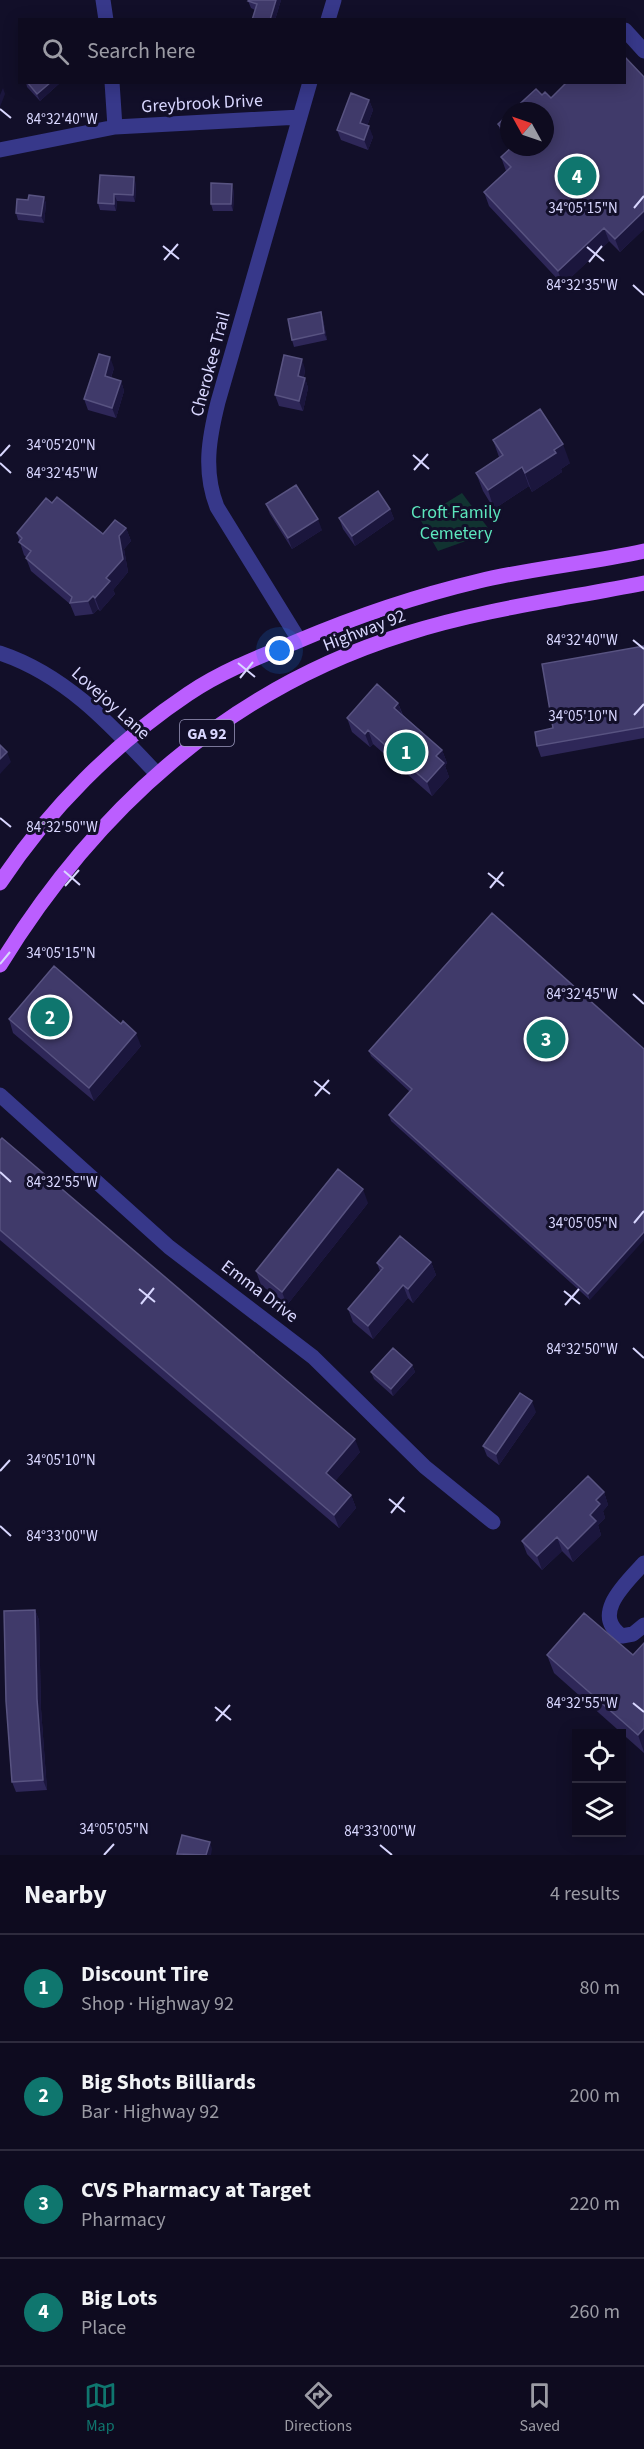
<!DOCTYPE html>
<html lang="en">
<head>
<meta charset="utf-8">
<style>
  body { margin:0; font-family:"Source Sans 3",sans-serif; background:#171428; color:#f1f3f6 }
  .controls { position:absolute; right:18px; bottom:18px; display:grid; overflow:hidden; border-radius:0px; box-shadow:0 3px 15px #0003 }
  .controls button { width:54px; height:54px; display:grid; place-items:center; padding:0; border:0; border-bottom:2px solid #2e2b3d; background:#0e0b1f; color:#f1f3f6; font:30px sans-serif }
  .compass { position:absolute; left:500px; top:102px; width:54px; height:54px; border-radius:50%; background:#0e0b1f; box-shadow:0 3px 15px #0003; rotate:310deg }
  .you { position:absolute; left:280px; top:651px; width:21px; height:21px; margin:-15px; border:4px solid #fff; border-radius:50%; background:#1a73e8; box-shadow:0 0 0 9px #1a73e833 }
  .badge { display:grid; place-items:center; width:39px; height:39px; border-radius:50%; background:#0f766e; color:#fff; font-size:20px; font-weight:700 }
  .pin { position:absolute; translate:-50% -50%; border:3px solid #fff; box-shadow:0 2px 6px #0006 }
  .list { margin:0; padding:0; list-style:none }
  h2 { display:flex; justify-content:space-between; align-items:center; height:78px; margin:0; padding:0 24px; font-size:26px }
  h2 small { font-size:20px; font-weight:400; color:#9b9ba4 }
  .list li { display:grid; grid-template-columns:39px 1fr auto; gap:18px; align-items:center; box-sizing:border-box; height:108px; padding:0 24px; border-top:2px solid #2e2b3d }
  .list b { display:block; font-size:22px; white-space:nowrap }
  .list p { margin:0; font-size:20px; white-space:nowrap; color:#9b9ba4 }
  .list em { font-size:20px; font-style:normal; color:#9b9ba4 }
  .icon { flex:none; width:33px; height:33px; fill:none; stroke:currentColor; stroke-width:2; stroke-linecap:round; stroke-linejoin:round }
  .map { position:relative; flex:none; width:644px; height:1855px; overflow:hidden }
  .search { position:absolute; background:#0e0b1f; box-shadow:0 3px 15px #0003; left:18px; right:18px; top:18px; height:66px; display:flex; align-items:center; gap:15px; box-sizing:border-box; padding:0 21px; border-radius:0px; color:#9b9ba4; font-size:22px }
  .sheet { height:510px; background:#0e0b1f }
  nav { display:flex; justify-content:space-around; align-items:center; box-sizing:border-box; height:84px; border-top:2px solid #2e2b3d; background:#0e0b1f; font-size:16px; color:#9b9ba4 }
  nav a { display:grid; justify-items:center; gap:3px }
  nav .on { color:#0f766e }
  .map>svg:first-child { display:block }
  .green { fill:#113331 }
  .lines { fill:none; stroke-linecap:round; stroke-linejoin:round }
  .minor { stroke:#37388a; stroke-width:15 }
  .major { stroke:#bb5eff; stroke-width:15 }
  .wall { fill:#2e2758 }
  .shaded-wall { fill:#1b163d }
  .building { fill:#403a6a; stroke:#585381; stroke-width:1.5 }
  .ticks { fill:none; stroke:#d9d7ff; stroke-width:2 }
  .labels { text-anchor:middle; stroke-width:6; stroke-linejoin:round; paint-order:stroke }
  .shield { fill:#120f29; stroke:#9d9bbf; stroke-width:1.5 }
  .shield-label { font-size:16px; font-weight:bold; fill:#d9d7ff }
  .street-label { font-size:18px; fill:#d9d7ff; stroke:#120f29 }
  .park-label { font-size:18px; fill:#5ce6bd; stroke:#120f29 }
  .ticks-label { font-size:15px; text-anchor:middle; fill:#d9d7ff; stroke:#120f29; stroke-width:6; stroke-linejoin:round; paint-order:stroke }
</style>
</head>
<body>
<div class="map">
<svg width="644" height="1855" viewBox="0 0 644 1855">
  <rect width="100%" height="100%" fill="#120f29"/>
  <path class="green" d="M 462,493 L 491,532 L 438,551 L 420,519 Z"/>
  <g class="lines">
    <path class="minor" d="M 103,0 L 106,20
      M 328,20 L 334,0
      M 625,30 L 644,51
      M 112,82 L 115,127
      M 0,150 L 115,127 L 300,117
      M 299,640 L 217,507 C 203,471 209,438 218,402 L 310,82
      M 0,653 C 66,675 111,725 157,774
      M 0,1095 L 169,1247 L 313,1357 L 425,1467 L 493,1522
      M 644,1563 C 627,1582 590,1614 622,1636 L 633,1634 L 644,1625"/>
    <path class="major" d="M 0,883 C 48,810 115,743 188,694 C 222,671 261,656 298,641 C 357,616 416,596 479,581 C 533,568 590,563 644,551
      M 0,965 C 95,810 228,689 405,634 C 483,609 564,599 644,583"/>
  </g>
  <path class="wall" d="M 281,0 L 275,20 L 252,20 L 255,10 L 251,8 L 248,1 Z
    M 644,77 L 644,229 L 620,252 L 609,241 L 563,285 L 489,206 L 484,192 L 506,171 L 501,157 L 512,147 L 545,147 L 542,95 L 551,98 Z
    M 26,82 L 61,82 L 40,101 L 27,87 Z
    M 369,100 L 373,110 L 367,126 L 373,137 L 368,150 L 341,140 L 337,130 Z
    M 509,114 L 509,144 L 503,138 L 498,124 Z
    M 100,175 L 136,184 L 135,202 L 117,201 L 116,211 L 100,210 L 98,203 Z
    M 234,191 L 233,211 L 213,211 L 211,204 Z
    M 44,197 L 46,204 L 44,223 L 18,220 L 16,213 Z
    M 321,312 L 323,319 L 327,340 L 294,347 L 292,340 Z
    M 114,368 L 111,378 L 121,381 L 124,391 L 116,418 L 88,410 L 84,399 Z
    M 305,369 L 304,377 L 305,378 L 308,388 L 303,411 L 279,406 L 275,395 Z
    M 493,440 L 570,463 L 561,469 L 562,472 L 532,492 L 529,486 L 494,509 L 483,491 L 476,473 L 499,457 Z
    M 52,503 L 103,534 L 126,528 L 131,541 L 124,549 L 128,572 L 113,590 L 115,594 L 100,611 L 98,609 L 93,614 L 75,616 L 70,604 L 31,571 L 26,558 L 26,557 L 24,555 L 17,533 Z
    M 266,504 L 322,530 L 292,549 L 270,514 Z
    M 390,509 L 394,519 L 355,546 L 343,529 L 339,518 Z
    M 644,646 L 644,738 L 541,757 L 537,746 L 553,728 Z
    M 398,703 L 403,715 L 442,750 L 447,763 L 445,766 L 449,777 L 432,796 L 373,744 L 370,747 L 352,732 L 347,718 Z
    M 492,913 L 590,1300 L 391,1121 L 389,1115 L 410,1092 L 371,1056 L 369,1051 Z
    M 9,1019 L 121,1024 L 141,1046 L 94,1101 L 13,1033 Z
    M 0,1140 L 360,1452 L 335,1481 L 351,1495 L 356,1508 L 339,1528 L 0,1240 Z
    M 368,1203 L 287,1305 L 261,1285 L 256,1271 Z
    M 431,1262 L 436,1275 L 413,1303 L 408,1298 L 373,1339 L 353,1322 L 348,1309 L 380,1271 L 377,1263 Z
    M 412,1365 L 415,1372 L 393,1396 L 374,1379 L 371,1372 Z
    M 536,1412 L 499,1465 L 487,1456 L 483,1446 Z
    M 604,1492 L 608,1505 L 603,1511 L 605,1518 L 598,1525 L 601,1535 L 573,1562 L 562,1551 L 542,1570 L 527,1554 L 522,1541 Z
    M 35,1610 L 39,1620 L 41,1709 L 47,1790 L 16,1792 L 12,1782 Z
    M 644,1643 L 644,1753 L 554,1673 L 547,1655 L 633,1655 Z"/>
  <path class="shaded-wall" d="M 276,0 L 281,0 L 275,20 L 270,20 Z
    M 51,82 L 61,82 L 40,101 L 37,94 Z
    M 3,88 L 5,94 L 0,107 L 0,95 Z
    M 369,100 L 373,110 L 364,134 L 360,123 Z
    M 369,126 L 373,137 L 368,150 L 364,140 Z
    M 134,177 L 136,184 L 135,202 L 133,195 Z
    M 232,184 L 234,191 L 233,211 L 231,204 Z
    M 114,194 L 117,201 L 116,211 L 114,204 Z
    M 44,197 L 46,204 L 44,223 L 41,216 Z
    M 644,211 L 644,229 L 620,252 L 615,239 Z
    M 604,228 L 609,241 L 563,285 L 558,271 Z
    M 321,312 L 323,319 L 327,340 L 324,333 Z
    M 110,357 L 114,368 L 108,386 L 105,376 Z
    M 302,359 L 305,369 L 302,386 L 298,376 Z
    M 305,378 L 308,388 L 303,411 L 299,401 Z
    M 121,381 L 124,391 L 116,418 L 112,408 Z
    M 563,444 L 570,463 L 561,469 L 562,472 L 532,492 L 525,473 Z
    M 522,467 L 529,486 L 494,509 L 488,490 Z
    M 390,509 L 394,519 L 355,546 L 352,536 Z
    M 318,519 L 322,530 L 292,549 L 288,538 Z
    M 126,528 L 131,541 L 124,549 L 128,572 L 113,590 L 115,594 L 100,611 L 95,598 L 106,578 L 119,536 Z
    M 93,596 L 98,609 L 93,614 L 88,601 Z
    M 398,703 L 403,717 L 394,708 Z
    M 368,730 L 373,744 L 370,747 L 365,734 Z
    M 442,750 L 447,763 L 445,766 L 449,777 L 432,796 L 427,782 L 436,756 Z
    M 7,752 L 11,762 L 0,774 L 0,759 Z
    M 136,1033 L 141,1046 L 94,1101 L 89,1088 Z
    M 363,1189 L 368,1203 L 287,1305 L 282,1292 Z
    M 644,1232 L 644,1240 L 590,1300 L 588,1294 Z
    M 431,1262 L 436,1275 L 413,1303 L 408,1289 Z
    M 403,1285 L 408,1298 L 373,1339 L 368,1326 Z
    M 412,1365 L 415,1372 L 393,1396 L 391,1389 Z
    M 532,1401 L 536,1412 L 499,1465 L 496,1454 Z
    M 355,1439 L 360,1452 L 331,1486 L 326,1473 Z
    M 604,1492 L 608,1505 L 603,1511 L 605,1518 L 598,1525 L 601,1535 L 573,1562 L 568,1549 L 590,1515 L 596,1500 Z
    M 351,1495 L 356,1508 L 339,1528 L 334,1515 Z
    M 557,1537 L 562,1551 L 542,1570 L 537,1556 Z
    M 35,1610 L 39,1620 L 41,1709 L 47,1790 L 43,1780 L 37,1699 Z
    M 644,1728 L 644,1752 L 638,1735 Z
    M 210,1842 L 212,1849 L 211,1855 L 206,1855 Z"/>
  <path class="building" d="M 249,0 L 276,0 L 270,20 L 252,20 L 257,4 L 248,1 Z
    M 624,56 L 644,77 L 644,211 L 615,239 L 604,228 L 558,271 L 484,192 L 511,167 L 501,157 L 512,147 L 545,147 L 545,111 L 512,111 L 536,89 L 542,95 L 545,92 L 551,98 L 567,82 L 624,82 Z
    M 27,82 L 51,82 L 37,94 Z
    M 351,93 L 369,100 L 360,123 L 369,126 L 364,140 L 337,130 Z
    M 509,114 L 509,136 L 498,124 Z
    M 100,175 L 134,177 L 133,195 L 114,194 L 114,204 L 98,203 Z
    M 211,183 L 232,184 L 231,204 L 211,204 Z
    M 29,195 L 44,197 L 41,216 L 16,213 L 17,199 L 28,200 Z
    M 321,312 L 324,333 L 292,340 L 288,319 Z
    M 99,354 L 110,357 L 105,376 L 121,381 L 112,408 L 84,399 Z
    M 284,355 L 302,359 L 298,376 L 305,378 L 299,401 L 275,395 Z
    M 540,409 L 563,444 L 554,450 L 556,453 L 525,473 L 522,467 L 488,490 L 476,473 L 503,455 L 493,440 Z
    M 296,485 L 318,519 L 288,538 L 266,504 Z
    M 378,491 L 390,509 L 352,536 L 339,518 Z
    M 57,497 L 103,534 L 115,520 L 126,528 L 119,536 L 123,559 L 106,578 L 110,581 L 95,598 L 93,596 L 88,601 L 70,603 L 72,597 L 26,558 L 31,551 L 19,542 L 22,538 L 17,533 L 46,498 L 52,503 Z
    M 644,646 L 644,727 L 537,746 L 535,732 L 553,728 L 542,664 Z
    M 377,684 L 398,703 L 394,708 L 442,750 L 436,756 L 444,763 L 427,782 L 368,730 L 365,734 L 347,718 Z
    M 0,745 L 7,752 L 0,759 Z
    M 492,913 L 644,1049 L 644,1232 L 588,1294 L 389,1115 L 412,1089 L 369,1051 Z
    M 54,966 L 121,1024 L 123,1021 L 136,1033 L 89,1088 L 9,1019 Z
    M 2,1138 L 355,1439 L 326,1473 L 351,1495 L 334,1515 L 0,1230 L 0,1140 Z
    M 338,1169 L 363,1189 L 282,1292 L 256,1271 Z
    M 400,1236 L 431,1262 L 408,1289 L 403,1285 L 368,1326 L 348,1309 L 383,1268 L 377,1263 Z
    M 393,1348 L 412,1365 L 391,1389 L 371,1372 Z
    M 520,1393 L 532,1401 L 496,1454 L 483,1446 Z
    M 588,1476 L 604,1492 L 596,1500 L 600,1504 L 590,1515 L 596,1521 L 568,1549 L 557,1537 L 537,1556 L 522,1541 Z
    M 35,1610 L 37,1699 L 43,1780 L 12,1782 L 6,1701 L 4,1611 Z
    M 584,1613 L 633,1655 L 644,1643 L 644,1728 L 638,1735 L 547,1655 Z
    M 182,1835 L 210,1842 L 206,1855 L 177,1854 Z"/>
  <path class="ticks" d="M 0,109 L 11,118M 634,208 L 644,196M 163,246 L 179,259M 587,247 L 604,261M 164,260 L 178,244M 589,262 L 602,246M 633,285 L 644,295M 413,455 L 429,469M 0,456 L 10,445M 0,463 L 11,473M 414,470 L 428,454M 633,640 L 644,649M 238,663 L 255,677M 240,678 L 253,662M 634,715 L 644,704M 0,818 L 11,827M 64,871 L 80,885M 488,873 L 504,886M 65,886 L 79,870M 490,888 L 503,872M 0,964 L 10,952M 633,994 L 644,1004M 314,1081 L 330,1094M 315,1096 L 329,1080M 0,1172 L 11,1182M 634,1223 L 644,1211M 139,1289 L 155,1302M 564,1291 L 580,1304M 141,1304 L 154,1288M 565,1305 L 579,1289M 633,1348 L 644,1358M 0,1471 L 10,1460M 389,1499 L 405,1512M 391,1513 L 404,1497M 0,1526 L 11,1536M 633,1703 L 644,1712M 215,1707 L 231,1720M 216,1721 L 230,1705M 380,1845 L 392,1855M 104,1855 L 114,1844"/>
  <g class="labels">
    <rect class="shield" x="180" y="720" width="54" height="26" rx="4.5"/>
    <g class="shield-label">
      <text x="207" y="739">GA 92</text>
    </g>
    <g class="street-label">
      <text transform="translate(202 103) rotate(-3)" y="6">Greybrook Drive</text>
      <text transform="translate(210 364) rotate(-75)" y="6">Cherokee Trail</text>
      <text transform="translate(364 630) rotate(-21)" y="6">Highway 92</text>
      <text transform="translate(111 703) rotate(42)" y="6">Lovejoy Lane</text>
      <text transform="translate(260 1291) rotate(37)" y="6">Emma Drive</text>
    </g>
    <g class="park-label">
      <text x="456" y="518">Croft Family<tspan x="456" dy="21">Cemetery</tspan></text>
    </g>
  </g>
  <g class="ticks-label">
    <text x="62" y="124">84°32'40"W</text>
    <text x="583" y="213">34°05'15"N</text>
    <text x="582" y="290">84°32'35"W</text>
    <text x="61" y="450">34°05'20"N</text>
    <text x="62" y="478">84°32'45"W</text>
    <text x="582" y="645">84°32'40"W</text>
    <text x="583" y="721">34°05'10"N</text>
    <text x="62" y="832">84°32'50"W</text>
    <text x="61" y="958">34°05'15"N</text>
    <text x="582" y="999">84°32'45"W</text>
    <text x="62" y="1187">84°32'55"W</text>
    <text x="583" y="1228">34°05'05"N</text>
    <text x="582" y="1354">84°32'50"W</text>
    <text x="61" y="1465">34°05'10"N</text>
    <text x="62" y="1541">84°33'00"W</text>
    <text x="582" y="1708">84°32'55"W</text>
    <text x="114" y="1834">34°05'05"N</text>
    <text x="380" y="1836">84°33'00"W</text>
  </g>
</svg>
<div class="controls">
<button><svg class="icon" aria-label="locate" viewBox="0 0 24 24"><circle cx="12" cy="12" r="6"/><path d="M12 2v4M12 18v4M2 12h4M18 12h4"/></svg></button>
<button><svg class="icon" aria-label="layers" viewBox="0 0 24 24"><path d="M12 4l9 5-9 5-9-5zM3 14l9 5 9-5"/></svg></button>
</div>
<svg class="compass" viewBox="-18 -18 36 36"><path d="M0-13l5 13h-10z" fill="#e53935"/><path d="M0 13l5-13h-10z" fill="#9b9ba4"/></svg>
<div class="you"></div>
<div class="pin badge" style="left:406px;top:752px">1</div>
<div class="pin badge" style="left:50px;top:1017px">2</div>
<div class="pin badge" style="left:546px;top:1039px">3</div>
<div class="pin badge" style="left:577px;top:176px">4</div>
<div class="search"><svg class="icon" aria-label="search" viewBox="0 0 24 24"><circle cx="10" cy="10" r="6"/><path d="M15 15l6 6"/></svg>Search here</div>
</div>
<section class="sheet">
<h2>Nearby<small>4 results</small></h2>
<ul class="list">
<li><span class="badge">1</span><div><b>Discount Tire</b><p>Shop · Highway 92</p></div><em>80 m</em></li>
<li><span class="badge">2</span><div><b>Big Shots Billiards</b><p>Bar · Highway 92</p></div><em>200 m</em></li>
<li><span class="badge">3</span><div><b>CVS Pharmacy at Target</b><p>Pharmacy</p></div><em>220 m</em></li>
<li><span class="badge">4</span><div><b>Big Lots</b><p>Place</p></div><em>260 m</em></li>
</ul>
</section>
<nav>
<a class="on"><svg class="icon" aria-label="map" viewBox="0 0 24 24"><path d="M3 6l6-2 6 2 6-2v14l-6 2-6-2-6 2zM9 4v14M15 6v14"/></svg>Map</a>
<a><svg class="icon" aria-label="directions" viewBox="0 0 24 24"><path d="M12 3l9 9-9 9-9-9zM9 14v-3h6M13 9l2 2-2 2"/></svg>Directions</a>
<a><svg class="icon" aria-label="saved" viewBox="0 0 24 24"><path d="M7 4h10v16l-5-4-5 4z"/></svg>Saved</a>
</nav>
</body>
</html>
